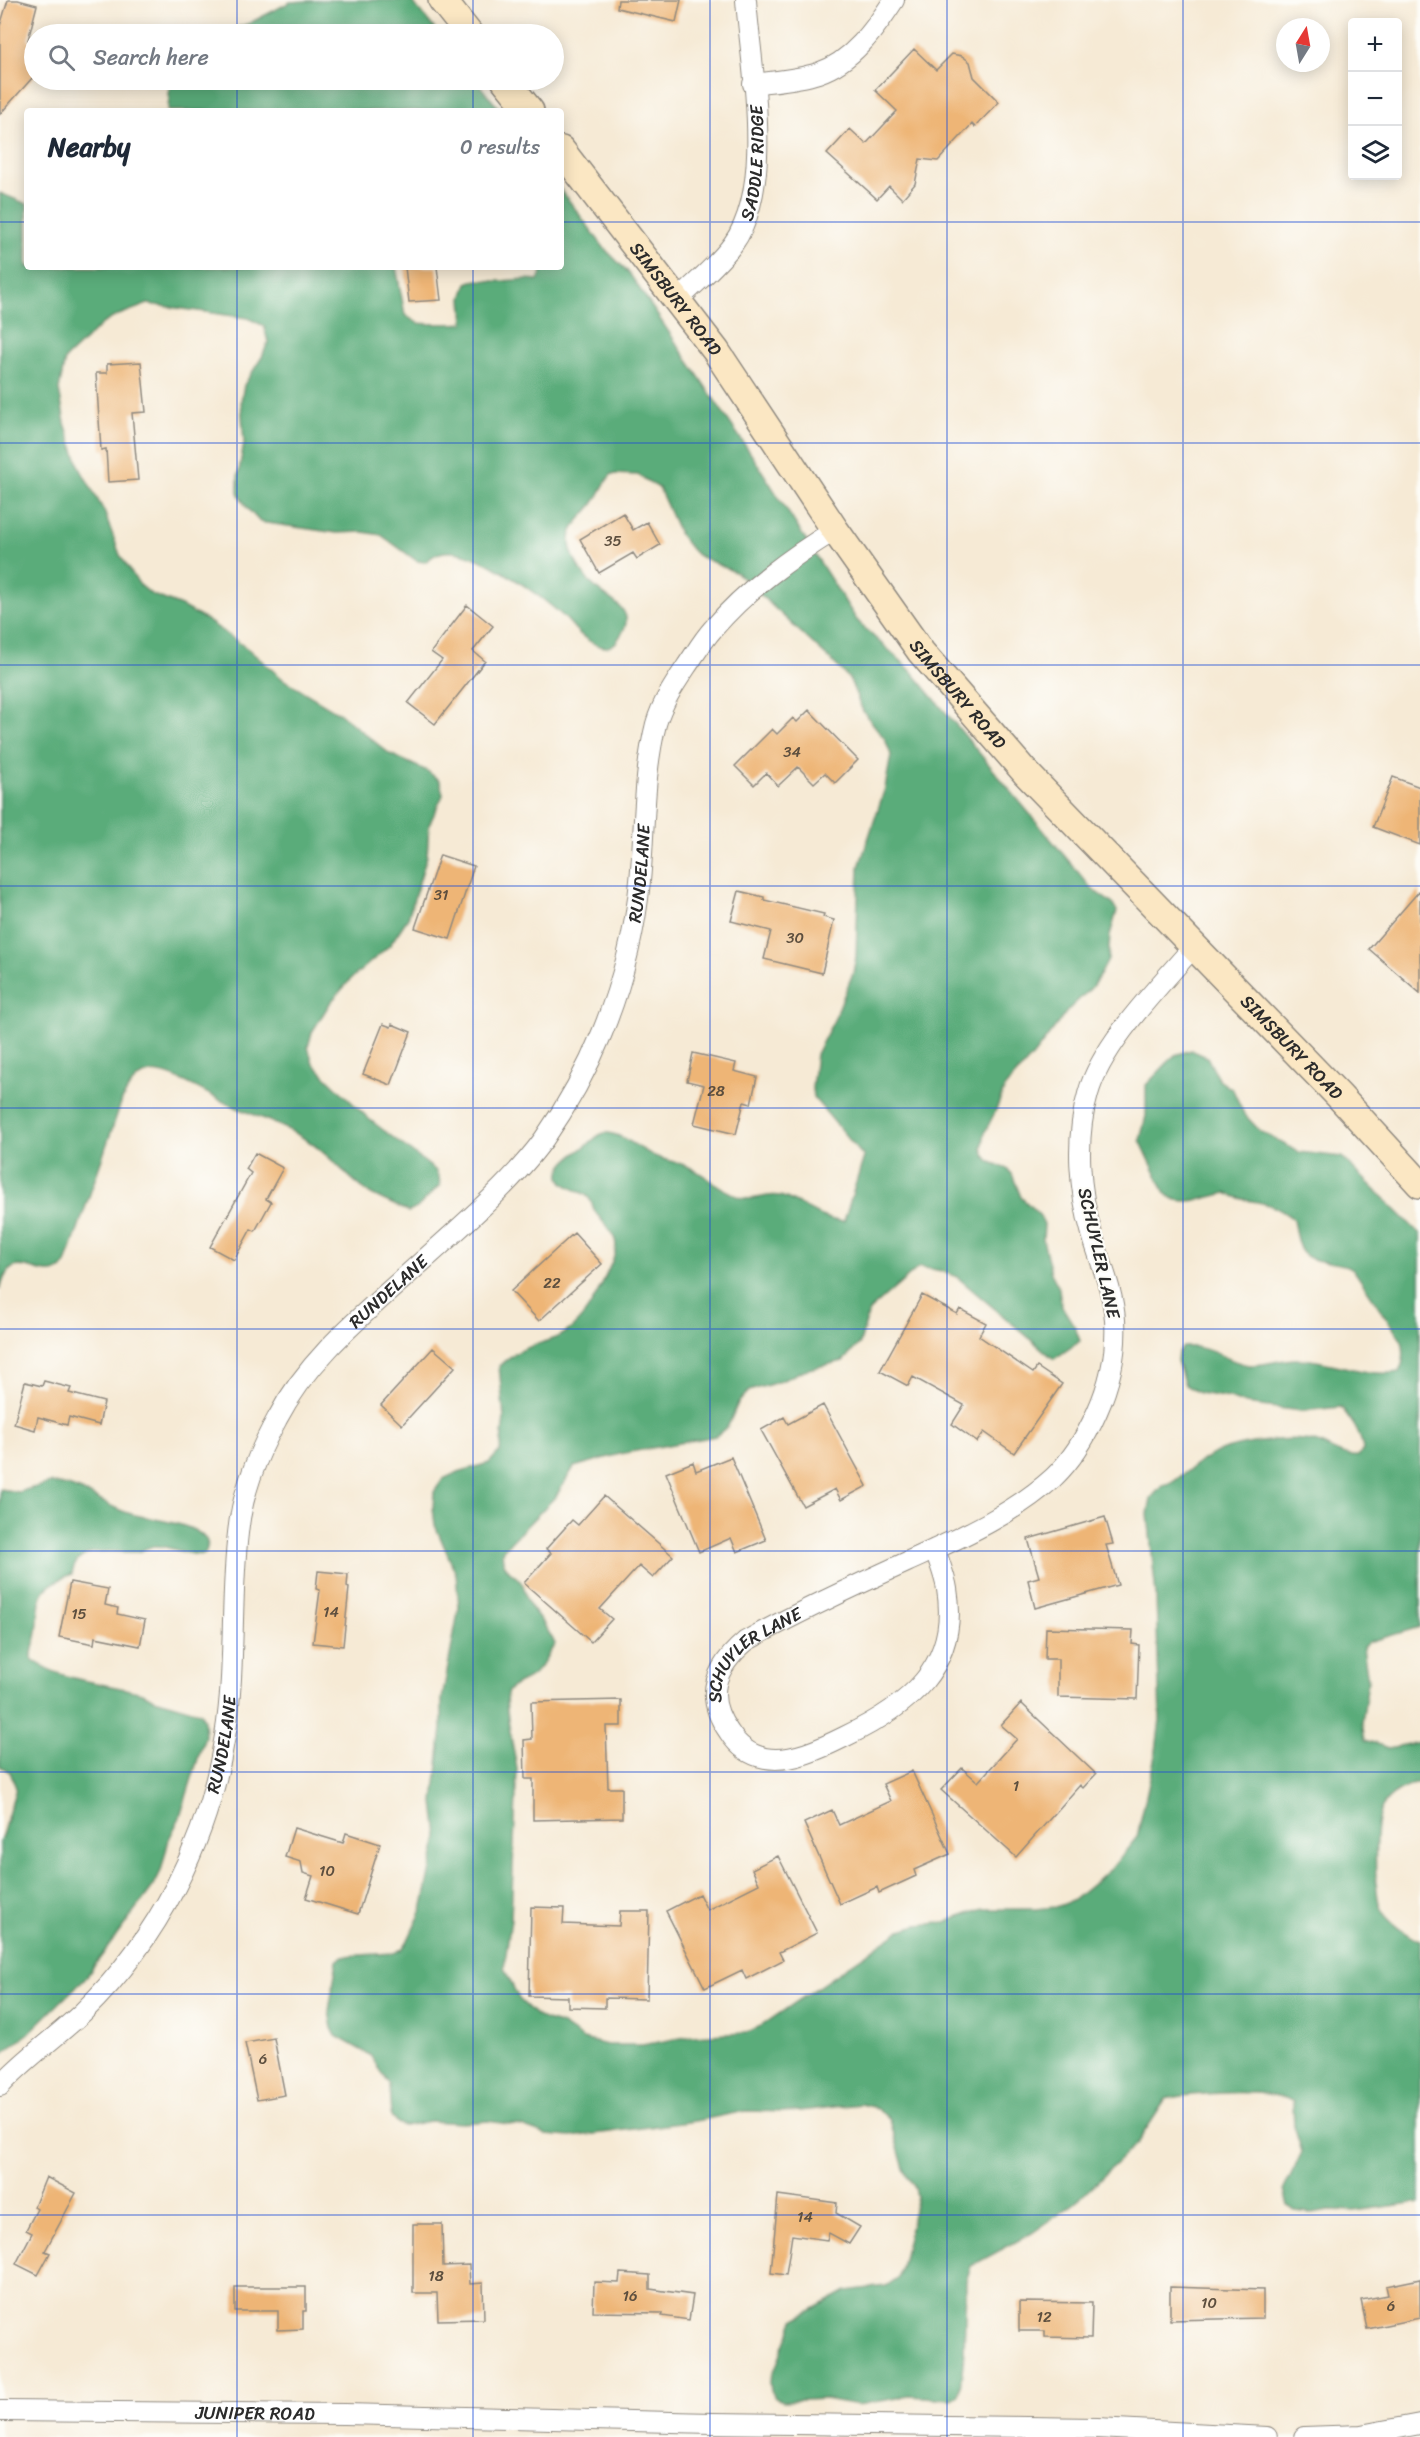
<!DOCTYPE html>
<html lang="en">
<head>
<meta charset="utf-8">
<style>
  body { margin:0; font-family:Sriracha,sans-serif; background:#f2f2f3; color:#1f2937 }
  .controls { position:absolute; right:18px; top:18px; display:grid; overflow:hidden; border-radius:6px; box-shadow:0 3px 15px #0003 }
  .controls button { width:54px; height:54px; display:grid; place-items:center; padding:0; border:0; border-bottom:2px solid #e0e1e3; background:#fff; color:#1f2937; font:30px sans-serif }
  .compass { position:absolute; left:1276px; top:18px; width:54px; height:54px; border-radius:50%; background:#fff; box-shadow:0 3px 15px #0003; rotate:11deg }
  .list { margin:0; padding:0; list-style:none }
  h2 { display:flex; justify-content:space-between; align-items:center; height:78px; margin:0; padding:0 24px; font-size:26px }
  h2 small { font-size:20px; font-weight:400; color:#747a83 }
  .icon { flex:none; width:33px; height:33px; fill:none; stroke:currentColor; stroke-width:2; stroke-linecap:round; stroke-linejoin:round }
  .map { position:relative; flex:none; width:1420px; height:2437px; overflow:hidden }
  .search { position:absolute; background:#fff; box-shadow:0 3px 15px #0003; left:24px; top:24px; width:540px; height:66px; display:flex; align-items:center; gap:15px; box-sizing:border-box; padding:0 21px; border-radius:33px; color:#747a83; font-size:22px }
  .panel { position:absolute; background:#fff; box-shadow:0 3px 15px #0003; left:24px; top:108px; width:540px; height:162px; border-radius:6px }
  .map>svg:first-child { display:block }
  .forest { fill:#5aac7a; stroke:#426c52; stroke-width:1.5 }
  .building { fill:#eeb576 }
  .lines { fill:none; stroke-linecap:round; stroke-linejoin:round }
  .street-casing { stroke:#908a80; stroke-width:22 }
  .secondary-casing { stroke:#908a80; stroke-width:30 }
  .street { stroke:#fff; stroke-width:20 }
  .secondary { stroke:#fbe7c3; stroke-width:27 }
  .grid { fill:none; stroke:#1d4ed8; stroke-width:1.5; stroke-opacity:0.55 }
  .labels { text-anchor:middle; stroke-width:4.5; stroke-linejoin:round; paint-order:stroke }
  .number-label { font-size:15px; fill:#5c4e3e }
  .street-label { font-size:18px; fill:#2b2b2b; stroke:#fdfcf7 }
</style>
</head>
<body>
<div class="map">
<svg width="1420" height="2437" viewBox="0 0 1420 2437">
  <rect width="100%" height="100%" fill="#fdfcf7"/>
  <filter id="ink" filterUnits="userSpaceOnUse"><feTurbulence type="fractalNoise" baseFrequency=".0167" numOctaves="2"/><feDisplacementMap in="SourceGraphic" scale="12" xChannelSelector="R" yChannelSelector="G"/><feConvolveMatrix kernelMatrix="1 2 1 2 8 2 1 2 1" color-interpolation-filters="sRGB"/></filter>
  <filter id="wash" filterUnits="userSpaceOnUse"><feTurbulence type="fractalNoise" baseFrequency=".008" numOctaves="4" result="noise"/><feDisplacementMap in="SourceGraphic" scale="24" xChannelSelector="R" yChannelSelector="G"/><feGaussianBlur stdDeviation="1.35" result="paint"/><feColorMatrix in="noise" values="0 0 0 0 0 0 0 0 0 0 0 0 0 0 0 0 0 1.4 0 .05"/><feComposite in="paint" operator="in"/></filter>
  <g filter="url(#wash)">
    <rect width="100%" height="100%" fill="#f6ead5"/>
    <path class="forest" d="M 326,0 L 411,0 L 439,34 L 220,34 L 250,23 L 290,2 Z
      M 170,80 L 475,80 L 501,111 L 168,111 Z
      M 561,190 L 605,249 L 629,273 L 753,457 L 856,619 C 873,639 895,653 913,673 L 1092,889 L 1113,904 L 1117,911 L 1110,935 L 1108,960 L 1100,975 L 1091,988 L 1068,1010 L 1033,1056 L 1005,1087 L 996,1110 L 985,1132 L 982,1148 L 985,1156 L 990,1162 L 1006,1168 L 1012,1174 L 1021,1197 L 1040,1216 L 1044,1224 L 1043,1240 L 1051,1273 L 1059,1288 L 1061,1305 L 1075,1327 L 1080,1341 L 1054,1359 L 957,1277 L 942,1271 L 919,1267 L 869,1311 L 860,1343 L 843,1361 L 804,1370 L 781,1381 L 749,1391 L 738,1403 L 728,1426 L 716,1436 L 620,1454 L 574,1467 L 556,1496 L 503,1550 C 499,1569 514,1571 523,1585 C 526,1591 525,1598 529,1604 C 538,1618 548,1628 555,1644 C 548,1654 542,1667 533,1675 C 526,1682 510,1684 507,1694 C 503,1706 515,1753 517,1769 L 511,1919 L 504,1968 L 519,1999 L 538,2017 L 562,2025 L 583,2039 L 607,2045 L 642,2045 L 692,2036 L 745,2033 L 761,2026 L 901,1930 L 917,1925 L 942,1923 L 983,1909 L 1035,1909 L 1056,1907 L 1072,1901 L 1111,1869 L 1137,1837 L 1156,1751 L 1160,1719 L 1156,1595 L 1148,1514 L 1151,1498 L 1162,1486 L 1170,1484 C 1183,1475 1197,1463 1211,1455 C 1232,1444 1287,1436 1310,1441 C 1328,1444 1339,1458 1358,1456 L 1363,1450 C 1361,1433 1351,1420 1341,1407 L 1301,1411 L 1245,1404 L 1230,1398 L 1199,1393 L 1185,1385 L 1177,1361 L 1178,1353 L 1183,1347 C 1210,1344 1226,1362 1249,1365 C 1265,1366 1283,1358 1299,1359 C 1333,1360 1364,1378 1399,1372 C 1404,1362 1405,1352 1402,1341 L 1353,1269 C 1339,1259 1314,1266 1302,1252 C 1296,1245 1295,1228 1293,1219 C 1287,1214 1279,1209 1272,1206 C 1256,1200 1243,1202 1227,1193 C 1208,1197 1179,1209 1165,1193 L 1140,1140 L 1146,1116 L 1146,1085 L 1175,1055 L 1191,1050 L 1207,1057 L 1219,1080 L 1233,1090 L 1244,1114 L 1261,1132 L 1299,1152 L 1342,1157 L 1420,1234 L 1420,1627 L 1369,1642 L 1363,1647 L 1368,1681 L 1362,1723 L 1365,1740 L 1388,1748 L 1420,1742 L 1420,1782 C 1406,1787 1389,1794 1382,1807 C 1373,1822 1374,1893 1381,1909 C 1386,1920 1409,1938 1420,1940 L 1420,2204 L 1413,2203 L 1354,2211 L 1330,2210 L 1311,2213 L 1295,2211 L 1288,2206 L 1284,2189 L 1302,2152 L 1294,2126 L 1293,2102 C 1274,2087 1190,2093 1166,2099 L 1138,2142 L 1075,2203 L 1032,2233 L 971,2266 L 966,2281 L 964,2356 L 959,2395 L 952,2399 L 909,2396 L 858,2405 L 825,2399 L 783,2401 L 775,2398 L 771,2390 L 770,2382 L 794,2320 L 846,2291 L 886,2286 L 899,2277 L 917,2196 L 915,2188 L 905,2172 L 890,2120 L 877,2108 L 861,2104 L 790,2112 L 745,2111 L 696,2121 L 571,2137 L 546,2135 L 522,2126 L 488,2121 L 462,2123 L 429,2121 L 404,2126 L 397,2123 L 391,2117 L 389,2084 L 370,2055 L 336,2036 L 332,2028 L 329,2011 L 337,1961 L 343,1956 L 394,1953 L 402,1949 L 407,1942 L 422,1910 L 438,1837 L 434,1802 L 442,1728 L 442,1699 L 459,1607 L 456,1574 L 435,1525 L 433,1508 L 434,1492 L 443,1479 L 458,1472 L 489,1463 L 500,1451 L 504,1418 L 499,1366 C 518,1348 531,1347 555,1338 C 584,1327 599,1291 611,1264 C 623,1238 611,1233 596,1213 C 593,1209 592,1201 588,1197 C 583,1192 574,1190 568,1186 C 545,1172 576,1153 586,1146 C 595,1139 600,1130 613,1134 C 628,1138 642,1151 657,1157 C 666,1161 678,1162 687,1166 C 707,1175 721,1191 742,1198 C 757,1202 769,1191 786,1198 C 805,1206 824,1222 844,1221 L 864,1157 L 813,1097 L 812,1088 L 816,1054 L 834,1020 L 853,973 L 856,957 L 859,867 L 885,788 L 891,755 L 885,739 L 863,711 L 850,680 L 838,667 L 737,573 L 697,555 L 691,549 L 680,535 L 659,488 L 638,475 L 612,474 C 604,482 601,492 595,501 C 588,513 575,520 571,534 C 565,551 584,578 597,589 C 612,602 636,610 622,633 C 619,637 617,642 614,644 C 605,651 593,644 585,638 C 577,633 572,625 566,619 C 543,597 472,543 440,553 C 435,554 429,559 425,562 L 417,561 L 381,535 L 363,532 L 337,533 L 260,522 L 247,508 L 238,493 L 238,476 L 244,443 L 241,401 L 244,385 L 262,357 L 268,342 L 264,326 L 248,318 L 148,304 L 116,316 L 102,324 L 65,359 L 59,390 L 65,423 L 80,468 L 104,511 L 120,555 L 139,584 L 151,594 L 181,606 L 208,621 L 248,649 L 284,680 L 339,713 L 390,754 L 427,771 L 440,781 L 443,795 L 429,825 L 427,856 L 408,918 L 390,945 L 351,979 L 330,1003 L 312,1032 L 308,1047 L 313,1063 L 325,1076 L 369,1119 L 435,1170 L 439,1177 L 440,1185 L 417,1208 L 409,1212 C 396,1205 381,1200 368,1192 C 346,1177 329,1153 305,1139 C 282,1124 255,1116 230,1105 C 212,1097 169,1069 150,1073 C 135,1076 129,1087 122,1100 L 66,1264 C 43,1291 13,1238 0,1290 L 0,193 L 27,204 L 27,267 L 396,267 L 405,315 C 408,317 414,321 418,323 C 423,324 460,324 464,323 L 462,298 L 467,283 C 478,277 488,282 500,281 C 514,280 525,278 538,280 L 544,267 L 561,267 Z
      M 50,1483 C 81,1485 101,1504 128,1513 C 148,1520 189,1521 204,1537 C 209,1542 208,1547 205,1554 C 188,1557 171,1545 154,1546 C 148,1547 142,1551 136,1552 C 114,1553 77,1543 72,1574 C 35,1589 41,1595 37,1632 C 36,1642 31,1649 32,1659 C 59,1681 106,1683 138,1692 C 144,1693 150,1697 155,1699 C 170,1704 186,1708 200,1712 L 204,1720 L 205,1736 L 180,1817 L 169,1839 L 161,1871 L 154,1885 L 86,1977 L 28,2034 L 0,2055 L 0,1842 L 16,1788 L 10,1772 L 0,1766 L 0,1489 L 18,1492 Z"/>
    <g id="blocks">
      <path class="building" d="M 8,0 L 18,0 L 37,5 L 28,40 L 31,43 L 30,52 L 34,63 L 34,76 L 0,114 L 0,26 Z
        M 618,0 L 681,0 L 676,22 L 617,8 Z
        M 914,49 L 936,70 L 952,54 L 962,56 L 970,62 L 974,77 L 999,102 L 975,127 L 972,124 L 938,161 L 920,159 L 915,184 L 902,199 L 889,186 L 877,199 L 827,154 L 850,129 L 866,144 L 897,111 L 875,90 Z
        M 405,267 L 437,267 L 441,300 L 409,302 Z
        M 141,362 L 146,412 L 132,413 L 138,480 L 108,482 L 106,449 L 101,450 L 96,373 L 107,373 L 107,364 Z
        M 623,513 L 633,530 L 647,522 L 660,545 L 637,559 L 633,553 L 599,573 L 580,539 Z
        M 467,605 L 493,626 L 473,651 L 485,661 L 435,724 L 408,703 L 442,660 L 431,652 Z
        M 809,710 L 858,760 L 835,783 L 825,773 L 814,783 L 798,767 L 778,786 L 766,773 L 754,785 L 735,766 L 772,729 L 777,734 L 793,718 L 797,722 Z
        M 1393,777 L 1420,787 L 1420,845 L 1373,827 Z
        M 440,855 L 474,866 L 450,939 L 415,928 Z
        M 1420,890 L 1420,993 L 1369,949 Z
        M 739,891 L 764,897 L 764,900 L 824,914 L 823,917 L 834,920 L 822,973 L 764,959 L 771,931 L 731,921 Z
        M 383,1024 L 391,1027 L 392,1024 L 411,1032 L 391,1085 L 363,1074 Z
        M 693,1053 L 736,1063 L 734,1071 L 757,1077 L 751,1104 L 744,1102 L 736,1134 L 694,1124 L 704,1085 L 687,1081 Z
        M 255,1153 L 283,1168 L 266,1199 L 271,1202 L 255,1231 L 251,1229 L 234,1260 L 210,1247 L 251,1173 L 246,1169 Z
        M 574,1233 L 602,1264 L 539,1321 L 511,1291 Z
        M 922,1295 L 957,1314 L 960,1309 L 986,1323 L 979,1336 L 1033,1373 L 1037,1367 L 1062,1384 L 1014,1453 L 984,1432 L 977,1442 L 952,1424 L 964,1405 L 913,1377 L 908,1386 L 880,1371 Z
        M 433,1348 L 455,1367 L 402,1425 L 381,1405 Z
        M 44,1381 L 71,1388 L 69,1393 L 104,1402 L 99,1425 L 69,1417 L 67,1425 L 38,1417 L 35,1430 L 14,1424 L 25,1382 L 42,1386 Z
        M 823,1405 L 867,1486 L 841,1500 L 835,1489 L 803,1506 L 761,1430 L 784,1417 L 788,1424 Z
        M 731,1457 L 766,1540 L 737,1552 L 731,1538 L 699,1552 L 666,1473 L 693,1462 L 696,1471 Z
        M 604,1496 L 673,1556 L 653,1578 L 639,1566 L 600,1609 L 612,1619 L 591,1642 L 524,1583 L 551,1553 L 546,1549 L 572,1520 L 578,1525 Z
        M 1105,1517 L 1113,1544 L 1106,1545 L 1118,1585 L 1035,1608 L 1028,1580 L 1039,1577 L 1028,1539 Z
        M 318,1571 L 348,1574 L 347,1587 L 349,1588 L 343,1646 L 313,1643 L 320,1590 L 316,1589 Z
        M 70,1582 L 108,1589 L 105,1605 L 118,1608 L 117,1614 L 145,1620 L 140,1646 L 95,1637 L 94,1644 L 59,1637 Z
        M 1046,1628 L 1133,1630 L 1132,1644 L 1139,1645 L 1137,1699 L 1058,1697 L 1058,1659 L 1045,1659 Z
        M 621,1700 L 621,1726 L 606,1726 L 608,1788 L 622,1788 L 622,1818 L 533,1820 L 533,1779 L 525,1779 L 524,1740 L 532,1739 L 531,1702 Z
        M 1021,1703 L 1096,1774 L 1083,1788 L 1080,1785 L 1016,1857 L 941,1790 L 962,1768 L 978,1782 L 1017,1739 L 1001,1725 Z
        M 912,1771 L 950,1854 L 914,1870 L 916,1876 L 879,1893 L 877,1887 L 840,1904 L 804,1823 L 832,1810 L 839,1825 L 891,1801 L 883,1784 Z
        M 294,1828 L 343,1843 L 346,1833 L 380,1844 L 358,1914 L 306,1898 L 313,1876 L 303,1873 L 301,1862 L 285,1857 Z
        M 778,1856 L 817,1933 L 779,1952 L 783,1960 L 746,1979 L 742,1970 L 705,1988 L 666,1911 L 699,1894 L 707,1910 L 759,1884 L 752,1869 Z
        M 531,1907 L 564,1908 L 563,1924 L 619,1926 L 620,1911 L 649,1911 L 647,1999 L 605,1998 L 605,2008 L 568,2007 L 568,1997 L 529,1996 Z
        M 274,2038 L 285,2095 L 257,2100 L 245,2043 Z
        M 46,2177 L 76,2193 L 45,2251 L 50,2253 L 38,2275 L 16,2264 L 32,2233 L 26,2230 L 37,2209 L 34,2207 Z
        M 778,2195 L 837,2203 L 836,2213 L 860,2227 L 849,2244 L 829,2233 L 827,2240 L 792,2235 L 786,2275 L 771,2273 Z
        M 413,2224 L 442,2224 L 443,2266 L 469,2265 L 470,2284 L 483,2283 L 484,2319 L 438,2320 L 437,2293 L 413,2293 Z
        M 620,2273 L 650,2275 L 650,2289 L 693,2295 L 689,2320 L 662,2316 L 663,2313 L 593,2312 L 594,2282 L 619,2283 Z
        M 1420,2279 L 1420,2318 L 1367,2329 L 1361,2300 L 1388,2295 L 1386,2286 Z
        M 235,2287 L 306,2287 L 306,2311 L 303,2311 L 303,2329 L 278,2330 L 278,2311 L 235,2311 Z
        M 1170,2287 L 1263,2290 L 1263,2318 L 1170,2320 Z
        M 1019,2302 L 1092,2303 L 1091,2338 L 1045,2337 L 1045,2331 L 1019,2331 Z"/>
    </g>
  </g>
  <g filter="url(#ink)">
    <use href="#blocks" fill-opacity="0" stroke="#908a80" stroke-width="1.5"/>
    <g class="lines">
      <defs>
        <g id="street">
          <path d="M 753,84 C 774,81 797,80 818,73 C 852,62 875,29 894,0"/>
          <path id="s1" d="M 678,300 C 696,282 718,265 733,244 C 775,186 751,68 746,0"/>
          <path id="s2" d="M 935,1549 C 939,1562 945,1576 947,1589 C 960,1667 907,1707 844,1737 C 822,1748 791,1763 765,1758 C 749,1755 738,1746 729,1732 C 704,1697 714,1668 746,1641 C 798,1612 852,1587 907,1562 C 957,1539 1011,1516 1053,1478 C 1073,1459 1086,1437 1097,1412 C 1110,1383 1117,1352 1115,1320 C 1113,1290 1100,1262 1092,1234 C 1079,1191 1075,1138 1088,1094 C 1102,1043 1160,986 1194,946"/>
          <path id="s3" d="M 0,2086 C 25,2058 56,2038 83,2012 C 159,1938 208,1841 225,1736 C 236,1670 230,1600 238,1533 C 242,1494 258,1453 277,1419 C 307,1361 358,1319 406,1276 C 450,1236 510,1186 544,1139 C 567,1106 587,1070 602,1033 C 622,984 635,933 640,881 C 645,829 643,775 656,724 C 662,703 674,685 686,667 C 695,654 703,640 713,629 C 747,589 790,558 835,530"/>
          <path id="s4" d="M 0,2411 L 345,2414 L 712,2423 L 1097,2428 L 1267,2437"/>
          <path d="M 1304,2437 L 1361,2435 L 1420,2424"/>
        </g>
        <g id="secondary">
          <path d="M 442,0 L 469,34"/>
          <path d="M 505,80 L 530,111"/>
          <path id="s5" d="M 561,150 L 716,351 L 835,530 L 921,652 L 1025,772 L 1339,1096 L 1420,1184"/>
        </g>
      </defs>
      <use href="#street" class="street-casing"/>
      <use href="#secondary" class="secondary-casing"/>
      <use href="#street" class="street"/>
      <use href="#secondary" class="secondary"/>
    </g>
  </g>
  <path class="grid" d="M 237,0 L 237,34M 473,0 L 473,34M 710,0 L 710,2437M 947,0 L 947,2437M 1183,0 L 1183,2437M 237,80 L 237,111M 473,80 L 473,111M 0,222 L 27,222M 561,222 L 1420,222M 237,267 L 237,2437M 473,267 L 473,2437M 0,443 L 1420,443M 0,665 L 1420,665M 0,886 L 1420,886M 0,1108 L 1420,1108M 0,1329 L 1420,1329M 0,1551 L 1420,1551M 0,1772 L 1420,1772M 0,1994 L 1420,1994M 0,2215 L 1420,2215"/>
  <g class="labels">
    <g class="number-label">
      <text x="613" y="546">35</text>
      <text x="792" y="757">34</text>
      <text x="441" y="900">31</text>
      <text x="795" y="943">30</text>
      <text x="716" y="1096">28</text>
      <text x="552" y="1288">22</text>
      <text x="331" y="1617">14</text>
      <text x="79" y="1619">15</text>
      <text x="1016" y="1791">1</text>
      <text x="327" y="1876">10</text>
      <text x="263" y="2064">6</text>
      <text x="805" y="2222">14</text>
      <text x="436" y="2281">18</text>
      <text x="630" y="2301">16</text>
      <text x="1209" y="2308">10</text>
      <text x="1391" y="2311">6</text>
      <text x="1044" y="2322">12</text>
    </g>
    <g class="street-label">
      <text dy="6" stroke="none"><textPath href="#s1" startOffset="164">SADDLE RIDGE</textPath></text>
      <text dy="6" stroke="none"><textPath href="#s5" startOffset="188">SIMSBURY ROAD</textPath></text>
      <text dy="6" stroke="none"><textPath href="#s5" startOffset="674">SIMSBURY ROAD</textPath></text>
      <text dy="6" stroke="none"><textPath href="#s3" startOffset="1426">RUNDELANE</textPath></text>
      <text dy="6" stroke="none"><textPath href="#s5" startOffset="1160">SIMSBURY ROAD</textPath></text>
      <text transform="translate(1099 1253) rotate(77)" y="6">SCHUYLER LANE</text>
      <text dy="6" stroke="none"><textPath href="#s3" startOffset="922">RUNDELANE</textPath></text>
      <text dy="6" stroke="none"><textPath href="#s2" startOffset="466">SCHUYLER LANE</textPath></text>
      <text dy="6" stroke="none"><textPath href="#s3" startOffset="418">RUNDELANE</textPath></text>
      <text dy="6" stroke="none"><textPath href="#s4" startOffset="255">JUNIPER ROAD</textPath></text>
    </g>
  </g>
</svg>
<div class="controls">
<button>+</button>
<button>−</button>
<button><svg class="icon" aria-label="layers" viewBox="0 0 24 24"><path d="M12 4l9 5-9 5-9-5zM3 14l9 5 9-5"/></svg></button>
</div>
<svg class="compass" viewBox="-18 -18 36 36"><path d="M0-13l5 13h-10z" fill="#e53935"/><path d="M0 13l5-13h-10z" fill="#747a83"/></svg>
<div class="search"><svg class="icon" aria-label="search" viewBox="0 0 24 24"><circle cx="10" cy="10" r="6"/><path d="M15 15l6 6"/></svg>Search here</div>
<section class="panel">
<h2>Nearby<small>0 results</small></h2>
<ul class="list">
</ul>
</section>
</div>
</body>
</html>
